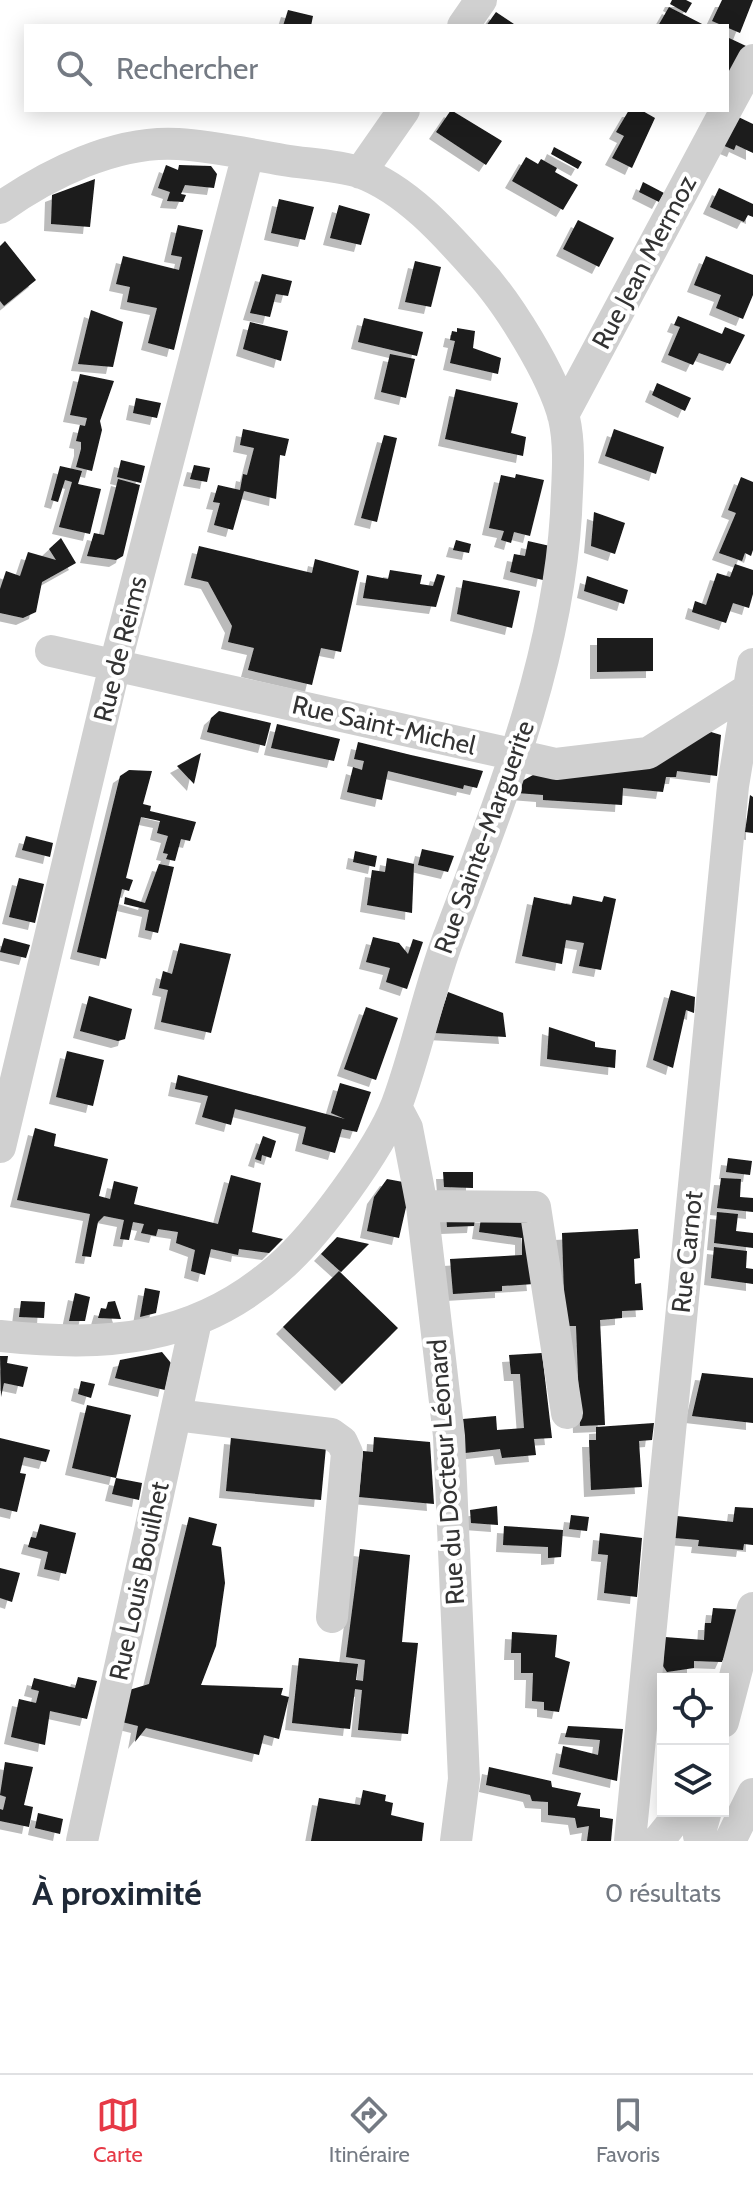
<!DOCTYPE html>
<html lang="fr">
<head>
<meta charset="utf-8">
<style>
  body { margin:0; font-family:Cabin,sans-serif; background:#f6f6f7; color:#1f2937 }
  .controls { position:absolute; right:24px; bottom:24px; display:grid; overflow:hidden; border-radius:0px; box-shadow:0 4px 20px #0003 }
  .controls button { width:72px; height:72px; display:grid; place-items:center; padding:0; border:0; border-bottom:2px solid #e0e1e3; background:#fff; color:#1f2937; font:40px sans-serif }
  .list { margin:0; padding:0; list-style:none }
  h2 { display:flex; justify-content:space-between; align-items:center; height:104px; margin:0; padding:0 32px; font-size:34px }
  h2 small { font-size:26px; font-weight:400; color:#747a83 }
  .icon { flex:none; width:44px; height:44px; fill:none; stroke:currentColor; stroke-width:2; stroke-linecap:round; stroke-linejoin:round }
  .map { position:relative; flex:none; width:753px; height:1841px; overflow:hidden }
  .search { position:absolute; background:#fff; box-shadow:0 4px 20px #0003; left:24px; right:24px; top:24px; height:88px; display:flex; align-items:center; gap:20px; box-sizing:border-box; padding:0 28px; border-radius:0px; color:#747a83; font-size:30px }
  .sheet { height:232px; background:#fff }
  nav { display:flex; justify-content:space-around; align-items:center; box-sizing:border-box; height:112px; border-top:2px solid #e0e1e3; background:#fff; font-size:22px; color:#747a83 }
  nav a { display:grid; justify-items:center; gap:4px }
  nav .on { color:#e63946 }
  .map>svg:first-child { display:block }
  .building { fill:#1a1a1a; filter:url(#shadow) }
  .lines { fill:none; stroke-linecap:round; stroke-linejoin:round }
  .minor { stroke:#d0d0d0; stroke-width:32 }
  .labels { text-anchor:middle; stroke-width:8; stroke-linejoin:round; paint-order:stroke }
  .street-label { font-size:26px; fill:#333; stroke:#fff }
</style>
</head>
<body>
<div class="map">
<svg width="753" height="1841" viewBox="0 0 753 1841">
  <defs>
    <filter id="shadow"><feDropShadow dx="-7" dy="7" stdDeviation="0" flood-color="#0004"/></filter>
  </defs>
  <rect width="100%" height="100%" fill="#fff"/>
  <path class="building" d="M 672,0 L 686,0 L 692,3 L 686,13 L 670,4 Z
    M 722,0 L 753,0 L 740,33 L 712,21 Z
    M 669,7 L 706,26 L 658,26 Z
    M 288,10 L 313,16 L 311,26 L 283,26 Z
    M 496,12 L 517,26 L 486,26 Z
    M 727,37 L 746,46 L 727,79 Z
    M 451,110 L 502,141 L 486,165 L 436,132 Z
    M 629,110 L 641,110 L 655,118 L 632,168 L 612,158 L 624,136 L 616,132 Z
    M 730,113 L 753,124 L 753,153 L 736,145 L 734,150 L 715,142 Z
    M 554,147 L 582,162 L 578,169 L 551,154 Z
    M 526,157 L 538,164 L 541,159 L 557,168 L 555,172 L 578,185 L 563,210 L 512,181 Z
    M 166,165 L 178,170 L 179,165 L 211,166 L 217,174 L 214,188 L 185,185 L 181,194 L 186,195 L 183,202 L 167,201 L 170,192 L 158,188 Z
    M 95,179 L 90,227 L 51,224 L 52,195 Z
    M 643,182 L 664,193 L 659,202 L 639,192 Z
    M 719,188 L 753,204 L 753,217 L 748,215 L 744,222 L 710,207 Z
    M 279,199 L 314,207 L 305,240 L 271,233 Z
    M 339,205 L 370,214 L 361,245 L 330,238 Z
    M 578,220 L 614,238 L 599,267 L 563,249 Z
    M 178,225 L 203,230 L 174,350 L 148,343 L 157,308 L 127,302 L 130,287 L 116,284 L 123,256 L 179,270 L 182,257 L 171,255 Z
    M 5,241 L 36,280 L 4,306 L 0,301 L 0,246 Z
    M 706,256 L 753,275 L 753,295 L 743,319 L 716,308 L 721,295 L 694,285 Z
    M 415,261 L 441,267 L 431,307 L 405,302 Z
    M 262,274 L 292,281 L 288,296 L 276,294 L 270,317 L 250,313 Z
    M 91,310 L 123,322 L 113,367 L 78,364 Z
    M 678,316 L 722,334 L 725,327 L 745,335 L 730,364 L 699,353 L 693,365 L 668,355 L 680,327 L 674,325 Z
    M 364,318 L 423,332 L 417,356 L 358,342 Z
    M 250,322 L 288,331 L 281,361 L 243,349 Z
    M 457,328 L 475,331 L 473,348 L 501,358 L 498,374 L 450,363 L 455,341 L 450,340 L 452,331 L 457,332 Z
    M 390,354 L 415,359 L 406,398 L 381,392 Z
    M 80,374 L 114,381 L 100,421 L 102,430 L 92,471 L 76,467 L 81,449 L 81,442 L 76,441 L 80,425 L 85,426 L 87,418 L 70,415 Z
    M 657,383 L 691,398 L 685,411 L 652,395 Z
    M 456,389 L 518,403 L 511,433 L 526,437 L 523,456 L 445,439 Z
    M 136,398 L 161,403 L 157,418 L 133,413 Z
    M 243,429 L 289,439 L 285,456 L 280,455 L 276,499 L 244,491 L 233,530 L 214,525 L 220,503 L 213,502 L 218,485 L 240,490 L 243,474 L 247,475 L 254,448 L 240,445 Z
    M 614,429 L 664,447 L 656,474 L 605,456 Z
    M 384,435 L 397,438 L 377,522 L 361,518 Z
    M 121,460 L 145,466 L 141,483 L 117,477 Z
    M 194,465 L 210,468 L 207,482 L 190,479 Z
    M 60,466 L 82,471 L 78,484 L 101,489 L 90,534 L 59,527 L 72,482 L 65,480 L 58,502 L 51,500 Z
    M 516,474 L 544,480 L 530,536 L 514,532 L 511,543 L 501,540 L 504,531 L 489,528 L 501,475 L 515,478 Z
    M 741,477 L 753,482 L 753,550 L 751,556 L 745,553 L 742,561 L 719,553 L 736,513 L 728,510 Z
    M 118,479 L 140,485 L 123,556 L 116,560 L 87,556 L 94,533 L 104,535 Z
    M 594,512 L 625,523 L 615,554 L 591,546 Z
    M 61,538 L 76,563 L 42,582 L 36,612 L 23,618 L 0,613 L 0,589 L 6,571 L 20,576 L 28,552 L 56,560 L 49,549 Z
    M 456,540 L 471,544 L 469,553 L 453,550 Z
    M 528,541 L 550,546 L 543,580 L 510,572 L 514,554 L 525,556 Z
    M 199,546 L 312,573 L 315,559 L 359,571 L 341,652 L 321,648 L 312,685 L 248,670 L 254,648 L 228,642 L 232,626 L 208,582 L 191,578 Z
    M 735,564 L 753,570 L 753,594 L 749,608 L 733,603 L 726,623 L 692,612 L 695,601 L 706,605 L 717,573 L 730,577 Z
    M 390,570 L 422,575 L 420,584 L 433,586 L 437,574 L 445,576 L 436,607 L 363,598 L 367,575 L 388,579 Z
    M 587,576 L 628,590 L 624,604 L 584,591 Z
    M 463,580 L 520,591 L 512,628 L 457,614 Z
    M 597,638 L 653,638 L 653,671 L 597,672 Z
    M 219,711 L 271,723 L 265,746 L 207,732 L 211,718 Z
    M 277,724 L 340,739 L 334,761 L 271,748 Z
    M 711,732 L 721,735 L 717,776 L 677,771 L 676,777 L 666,777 L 663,792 L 623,788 L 622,805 L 543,800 L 543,795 L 517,793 L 522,781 L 533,775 L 619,772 Z
    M 358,742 L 411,755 L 483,771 L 477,788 L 464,785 L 463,789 L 388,771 L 382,800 L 347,792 L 353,767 L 362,770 L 363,765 L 364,761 L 354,759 Z
    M 201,753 L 194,784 L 177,766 Z
    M 129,770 L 152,771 L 143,804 L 151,806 L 150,811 L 196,822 L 190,841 L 181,839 L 175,861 L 166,859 L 168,854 L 163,853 L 168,836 L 157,833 L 160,821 L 141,817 L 126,878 L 133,880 L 129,891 L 122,889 L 106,959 L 77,952 L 120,776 Z
    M 750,795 L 753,797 L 753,833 L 745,832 Z
    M 26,836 L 53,843 L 50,857 L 22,850 Z
    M 422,849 L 454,856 L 448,872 L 418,865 Z
    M 355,851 L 377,856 L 375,867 L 353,862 Z
    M 387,858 L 414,864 L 412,913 L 367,905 L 372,870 L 385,872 Z
    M 159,864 L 174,867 L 158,933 L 145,930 L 149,910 L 124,904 L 125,897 L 145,903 Z
    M 19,878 L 44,884 L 35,923 L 9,917 Z
    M 573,896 L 602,902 L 604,896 L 616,899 L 601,970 L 579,966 L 584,943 L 566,940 L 562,964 L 522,956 L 534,897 L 571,905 Z
    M 373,937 L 399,943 L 408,954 L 413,939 L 423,942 L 407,989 L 386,982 L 390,968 L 366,962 Z
    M 4,938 L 30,945 L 26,958 L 0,952 Z
    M 180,943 L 231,954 L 211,1033 L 161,1022 L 168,990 L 159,988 L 163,971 L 172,974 Z
    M 671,990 L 695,997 L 694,1013 L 686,1010 L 673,1068 L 653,1060 Z
    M 448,992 L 503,1013 L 506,1037 L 435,1033 Z
    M 89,996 L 132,1009 L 125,1039 L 118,1041 L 80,1031 Z
    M 366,1007 L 398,1018 L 376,1080 L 344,1069 Z
    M 549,1027 L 595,1042 L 595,1047 L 616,1050 L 615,1068 L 547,1059 Z
    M 67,1051 L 104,1060 L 93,1106 L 56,1097 Z
    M 178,1075 L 345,1119 L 331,1113 L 340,1083 L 371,1092 L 357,1132 L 342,1129 L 335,1153 L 302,1144 L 306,1127 L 235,1109 L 231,1125 L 202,1117 L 208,1096 L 175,1089 Z
    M 35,1128 L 56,1134 L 54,1146 L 108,1159 L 99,1196 L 110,1199 L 114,1181 L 138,1187 L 134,1204 L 218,1224 L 231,1175 L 261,1183 L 252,1232 L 283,1239 L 269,1253 L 239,1249 L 238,1255 L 211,1249 L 205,1275 L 191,1271 L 195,1250 L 176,1243 L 178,1232 L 158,1229 L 156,1236 L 141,1233 L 144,1224 L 133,1222 L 129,1240 L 120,1239 L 124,1220 L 104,1216 L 98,1222 L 91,1257 L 82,1256 L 90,1214 L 17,1200 Z
    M 263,1136 L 276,1141 L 271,1158 L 262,1155 L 261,1161 L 255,1159 Z
    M 728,1158 L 752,1161 L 750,1175 L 726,1172 Z
    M 443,1172 L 473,1172 L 473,1188 L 444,1187 Z
    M 721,1178 L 741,1179 L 740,1197 L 753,1198 L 753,1212 L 717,1208 Z
    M 387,1179 L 403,1182 L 407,1203 L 399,1238 L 367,1231 L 374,1197 Z
    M 717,1212 L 738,1214 L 736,1231 L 753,1233 L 753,1248 L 714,1243 Z
    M 446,1213 L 527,1219 L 534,1284 L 502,1286 L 502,1291 L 453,1294 L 450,1259 L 522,1255 L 522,1238 L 479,1232 L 481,1218 L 475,1218 L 474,1226 L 447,1227 Z
    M 638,1229 L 640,1258 L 634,1259 L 635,1284 L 641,1283 L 643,1310 L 622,1311 L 622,1318 L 600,1320 L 605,1425 L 580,1426 L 576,1326 L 565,1326 L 562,1233 Z
    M 337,1237 L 369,1244 L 341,1272 L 321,1254 Z
    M 714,1247 L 747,1251 L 746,1268 L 753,1269 L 753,1284 L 711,1278 Z
    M 339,1271 L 398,1328 L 342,1384 L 283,1327 Z
    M 145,1288 L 160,1291 L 156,1313 L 140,1317 Z
    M 75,1293 L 90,1297 L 85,1321 L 69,1321 Z
    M 21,1301 L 45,1302 L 44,1318 L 19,1317 Z
    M 115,1301 L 121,1319 L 98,1318 L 101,1308 L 106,1309 L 108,1302 Z
    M 162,1352 L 171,1363 L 165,1390 L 115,1378 L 120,1360 Z
    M 542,1353 L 552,1438 L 534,1439 L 536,1455 L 502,1458 L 500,1449 L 465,1453 L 463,1419 L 496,1416 L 497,1430 L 524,1428 L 520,1374 L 511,1374 L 509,1355 Z
    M 0,1356 L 8,1356 L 7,1363 L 28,1367 L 23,1387 L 4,1383 L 1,1397 Z
    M 702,1373 L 753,1378 L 753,1423 L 692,1416 Z
    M 81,1381 L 95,1384 L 91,1398 L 78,1394 Z
    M 87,1405 L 131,1415 L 116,1478 L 142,1483 L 139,1500 L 112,1494 L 116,1478 L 72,1468 Z
    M 654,1423 L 652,1440 L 639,1441 L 642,1487 L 591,1490 L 589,1440 L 596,1440 L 596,1427 Z
    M 231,1437 L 326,1447 L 321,1500 L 226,1491 Z
    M 374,1437 L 430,1442 L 434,1504 L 359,1497 L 363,1451 L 373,1452 Z
    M 0,1438 L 50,1450 L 46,1462 L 24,1457 L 20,1473 L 26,1474 L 17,1512 L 0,1508 Z
    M 497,1506 L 498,1525 L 471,1523 L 470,1510 Z
    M 735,1507 L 753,1508 L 753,1545 L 744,1544 L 743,1550 L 698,1546 L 699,1540 L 675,1538 L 677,1516 L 733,1522 Z
    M 571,1515 L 589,1517 L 587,1531 L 569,1529 Z
    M 189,1517 L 217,1524 L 212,1545 L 221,1547 L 225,1583 L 216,1646 L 201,1685 L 283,1688 L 281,1695 L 289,1697 L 279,1739 L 264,1735 L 259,1755 L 146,1728 L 135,1742 L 138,1726 L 122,1722 L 129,1690 L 149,1684 Z
    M 40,1524 L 76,1533 L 66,1574 L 44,1569 L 48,1552 L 28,1547 L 31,1537 L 36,1538 Z
    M 504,1526 L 563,1530 L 561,1557 L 548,1558 L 548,1547 L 503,1545 Z
    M 600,1533 L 642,1538 L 637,1597 L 604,1593 L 608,1555 L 598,1554 Z
    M 360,1549 L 410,1555 L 402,1642 L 418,1643 L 408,1734 L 358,1730 L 362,1690 L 355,1689 L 350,1729 L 292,1723 L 299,1658 L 358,1664 L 356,1680 L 363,1681 L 365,1660 L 346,1657 Z
    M 0,1568 L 20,1573 L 12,1602 L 0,1598 Z
    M 713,1608 L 746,1610 L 722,1662 L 694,1661 L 694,1668 L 667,1672 L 663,1666 L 665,1637 L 704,1640 L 705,1623 L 711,1623 Z
    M 512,1632 L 557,1635 L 555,1657 L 570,1662 L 559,1712 L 544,1710 L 544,1702 L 532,1701 L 533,1673 L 521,1673 L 521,1653 L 511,1653 Z
    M 78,1677 L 97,1681 L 87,1719 L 50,1711 L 45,1745 L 11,1737 L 19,1699 L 36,1703 L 39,1691 L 31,1689 L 34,1678 L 75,1688 Z
    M 568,1726 L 623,1729 L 617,1781 L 559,1767 L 563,1746 L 598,1755 L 600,1740 L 565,1737 Z
    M 5,1762 L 33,1767 L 24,1805 L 33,1807 L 29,1827 L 0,1821 L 0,1809 L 3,1810 L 6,1797 L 0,1795 Z
    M 489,1767 L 551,1781 L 552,1787 L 581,1793 L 577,1806 L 600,1809 L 600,1817 L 613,1819 L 611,1841 L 587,1841 L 589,1826 L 577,1828 L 575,1818 L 548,1815 L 548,1802 L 532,1801 L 530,1795 L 486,1785 Z
    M 363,1790 L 386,1795 L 385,1801 L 393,1803 L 391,1815 L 424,1823 L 422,1841 L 311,1841 L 319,1798 L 360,1805 Z
    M 38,1813 L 63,1819 L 60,1834 L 35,1828 Z"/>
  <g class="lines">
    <path class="minor" d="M 463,26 L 481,0
      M 727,108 L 753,60
      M 360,173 L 404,110
      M 0,208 C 48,174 116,140 178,144 C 213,146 248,154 283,160 C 307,164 335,165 359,172 C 406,189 445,233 477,269 C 508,302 553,375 564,418 C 571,449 567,482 566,514 C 557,662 500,801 448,939 C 428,993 417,1050 397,1104 C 379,1150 317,1235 279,1268 C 195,1342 107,1347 0,1336
      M 563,415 L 726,110
      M 51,651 L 556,764 L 648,753 L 749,689
      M 396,1107 L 407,1128 L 422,1206 L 449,1436 L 464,1779 L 456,1841
      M 0,1147 L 115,665 L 248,154
      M 422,1206 L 535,1207 L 567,1413
      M 176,1415 L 331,1434 L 342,1442 L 347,1453 L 332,1617
      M 723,1722 L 753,1608
      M 82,1841 L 196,1321
      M 630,1841 L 733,786 L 753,664
      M 658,1841 L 682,1811
      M 701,1841 L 699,1836 L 706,1811
      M 730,1841 L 753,1794"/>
  </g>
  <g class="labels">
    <g class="street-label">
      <text transform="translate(644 262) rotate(-62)" y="9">Rue Jean Mermoz</text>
      <text transform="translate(120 649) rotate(-76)" y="9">Rue de Reims</text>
      <text transform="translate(384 725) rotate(13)" y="9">Rue Saint-Michel</text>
      <text transform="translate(484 837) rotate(-70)" y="9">Rue Sainte-Marguerite</text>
      <text transform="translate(687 1252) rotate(-84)" y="9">Rue Carnot</text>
      <text transform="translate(446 1472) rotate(-94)" y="9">Rue du Docteur Léonard</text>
      <text transform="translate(139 1581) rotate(-78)" y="9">Rue Louis Bouilhet</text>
    </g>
  </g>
</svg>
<div class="controls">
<button><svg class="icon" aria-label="locate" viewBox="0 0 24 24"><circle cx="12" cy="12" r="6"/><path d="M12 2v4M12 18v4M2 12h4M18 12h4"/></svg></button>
<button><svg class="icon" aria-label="layers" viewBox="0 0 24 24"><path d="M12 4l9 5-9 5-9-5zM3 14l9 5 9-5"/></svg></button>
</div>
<div class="search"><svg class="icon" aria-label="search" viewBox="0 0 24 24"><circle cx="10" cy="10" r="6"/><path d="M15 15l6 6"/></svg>Rechercher</div>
</div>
<section class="sheet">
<h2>À proximité<small>0 résultats</small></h2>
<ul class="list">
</ul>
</section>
<nav>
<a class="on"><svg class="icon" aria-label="map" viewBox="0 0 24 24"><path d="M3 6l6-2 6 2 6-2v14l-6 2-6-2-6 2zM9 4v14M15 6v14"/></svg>Carte</a>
<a><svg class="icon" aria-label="directions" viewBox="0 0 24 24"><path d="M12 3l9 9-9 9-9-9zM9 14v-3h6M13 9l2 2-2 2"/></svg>Itinéraire</a>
<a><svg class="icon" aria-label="saved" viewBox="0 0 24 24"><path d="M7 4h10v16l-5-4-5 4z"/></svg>Favoris</a>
</nav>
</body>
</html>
